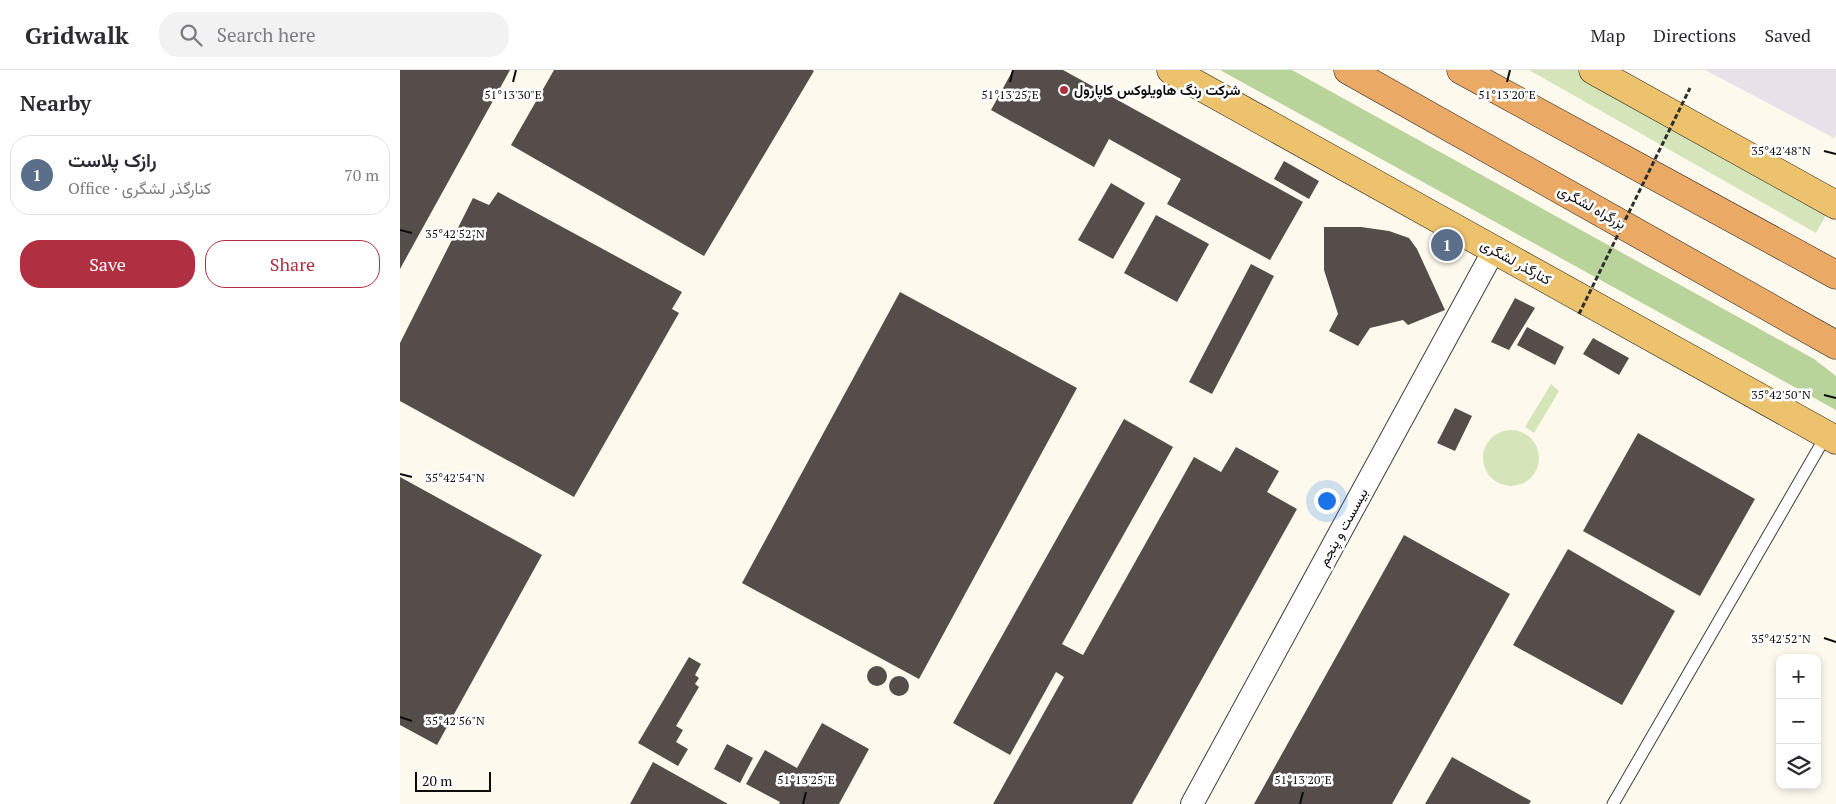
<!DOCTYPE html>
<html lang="en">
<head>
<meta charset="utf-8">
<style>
  body { margin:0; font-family:"PT Serif",Vazirmatn,serif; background:#f2f2f3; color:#2b2b33 }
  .controls { position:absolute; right:15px; bottom:15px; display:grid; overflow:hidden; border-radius:10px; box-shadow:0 2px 8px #0003 }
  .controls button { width:45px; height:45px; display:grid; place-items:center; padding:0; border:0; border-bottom:1px solid #e1e1e2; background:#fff; color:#2b2b33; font:25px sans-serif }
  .scale { position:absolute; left:15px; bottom:12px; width:76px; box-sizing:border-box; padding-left:5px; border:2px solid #0c0c0c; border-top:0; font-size:14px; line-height:18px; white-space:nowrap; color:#0c0c0c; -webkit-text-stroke:4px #fff; paint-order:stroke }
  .you { position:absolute; left:926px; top:430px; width:18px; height:18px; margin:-12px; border:4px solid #fff; border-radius:50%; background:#1a73e8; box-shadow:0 0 0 8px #1a73e833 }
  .badge { display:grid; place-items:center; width:32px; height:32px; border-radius:50%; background:#b03042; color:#fff; font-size:16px; font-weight:700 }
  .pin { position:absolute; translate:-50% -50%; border:2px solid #fff; box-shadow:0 1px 5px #0006 }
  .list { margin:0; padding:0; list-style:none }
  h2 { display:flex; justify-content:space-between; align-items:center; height:65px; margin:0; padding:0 20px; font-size:21px }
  h2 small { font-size:16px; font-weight:400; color:#7c7c81 }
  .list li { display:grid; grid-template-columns:32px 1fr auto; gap:15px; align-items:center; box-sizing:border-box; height:80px; margin:0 10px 10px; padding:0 10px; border:1px solid #e1e1e2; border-radius:20px }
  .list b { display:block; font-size:19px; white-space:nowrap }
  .list p { margin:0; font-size:16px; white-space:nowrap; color:#7c7c81 }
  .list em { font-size:16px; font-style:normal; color:#7c7c81 }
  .actions { display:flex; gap:10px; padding:15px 20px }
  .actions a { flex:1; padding:11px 0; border:1px solid #b03042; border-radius:20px; text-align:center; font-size:18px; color:#b03042 }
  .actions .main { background:#b03042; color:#fff }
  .icon { flex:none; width:28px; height:28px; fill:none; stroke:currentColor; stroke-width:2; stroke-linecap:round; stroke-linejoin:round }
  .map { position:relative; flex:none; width:1436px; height:734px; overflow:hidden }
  header { display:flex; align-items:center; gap:30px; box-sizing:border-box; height:70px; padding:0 25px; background:#fff; border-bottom:1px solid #e1e1e2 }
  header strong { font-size:24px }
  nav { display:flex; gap:28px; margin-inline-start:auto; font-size:18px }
  .search { width:350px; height:45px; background:#f2f2f3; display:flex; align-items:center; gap:12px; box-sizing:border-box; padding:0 18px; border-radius:20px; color:#7c7c81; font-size:19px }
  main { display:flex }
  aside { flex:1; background:#fff }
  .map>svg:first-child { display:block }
  .industrial { fill:#e8e1ea }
  .green { fill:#d4e5b9 }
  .forest { fill:#b9d49a }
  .building { fill:#544d49 }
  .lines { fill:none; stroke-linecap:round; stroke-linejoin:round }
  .service-casing { stroke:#3f3f3f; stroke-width:13 }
  .minor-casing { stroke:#3f3f3f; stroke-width:24 }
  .primary-casing { stroke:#1d1d1d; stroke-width:29 }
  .trunk-casing { stroke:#1d1d1d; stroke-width:29 }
  .service { stroke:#fff; stroke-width:11 }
  .minor { stroke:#fff; stroke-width:22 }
  .primary { stroke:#edc26d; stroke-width:28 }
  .trunk { stroke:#eaaa66; stroke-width:28 }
  .path-bridge { stroke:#2e2e2e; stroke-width:3; stroke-dasharray:5 2.5; stroke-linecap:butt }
  .ticks { fill:none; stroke:#0c0c0c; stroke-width:2 }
  .poi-dot { fill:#b03042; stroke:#fff; stroke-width:2 }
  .labels { text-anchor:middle; stroke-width:5; stroke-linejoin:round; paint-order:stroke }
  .poi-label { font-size:14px; font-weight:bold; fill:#0c0c0c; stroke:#fff; text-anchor:start }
  .street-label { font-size:14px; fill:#0c0c0c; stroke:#fff }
  .ticks-label { font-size:12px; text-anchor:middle; fill:#0c0c0c; stroke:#fff; stroke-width:5; stroke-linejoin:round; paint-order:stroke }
</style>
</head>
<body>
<header>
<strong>Gridwalk</strong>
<div class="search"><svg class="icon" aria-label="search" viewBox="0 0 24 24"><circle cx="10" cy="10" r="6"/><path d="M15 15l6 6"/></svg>Search here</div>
<nav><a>Map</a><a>Directions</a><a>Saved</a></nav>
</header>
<main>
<aside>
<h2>Nearby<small></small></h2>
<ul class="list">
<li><span class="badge" style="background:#5c6f8a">1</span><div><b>رازک پلاست</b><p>Office · کنارگذر لشگری</p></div><em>70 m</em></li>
</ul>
<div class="actions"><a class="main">Save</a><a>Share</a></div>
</aside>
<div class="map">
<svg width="1436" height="734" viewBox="0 0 1436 734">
  <rect width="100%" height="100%" fill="#fdf9ed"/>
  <path class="industrial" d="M 1305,0 L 1436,0 L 1436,65 L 1434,68 Z"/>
  <path class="green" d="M 1129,0 L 1177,0 L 1429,140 L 1416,163 Z
    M 1151,314 L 1159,321 L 1134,363 L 1125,357 Z
    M1083 388a28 28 0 1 1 56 0a28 28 0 1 1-56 0Z"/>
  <path class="forest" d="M 820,0 L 892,0 L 1414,289 L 1436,306 L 1436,340 Z"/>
  <path class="building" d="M 0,0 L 110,0 L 0,199 Z
    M 154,0 L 412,0 L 414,1 L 304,186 L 111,75 Z
    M 613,0 L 663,0 L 903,132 L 870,190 L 767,134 L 781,109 L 709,69 L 694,97 L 591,40 Z
    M 884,91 L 919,111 L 909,129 L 874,109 Z
    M 711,113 L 745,133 L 713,189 L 678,170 Z
    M 98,122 L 282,222 L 272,239 L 279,243 L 174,427 L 0,331 L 0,273 L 73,128 L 89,135 Z
    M 756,145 L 809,174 L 777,232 L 724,203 Z
    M 924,157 L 961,157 L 989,161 L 1009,168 L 1017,179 L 1045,240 L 1008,255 L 1003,250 L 970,258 L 958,276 L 929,261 L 938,244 L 924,200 Z
    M 851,194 L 874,206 L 812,324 L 789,312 Z
    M 500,222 L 677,318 L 519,609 L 342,513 Z
    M 1115,228 L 1135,238 L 1109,280 L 1091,272 Z
    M 1127,257 L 1164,277 L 1155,295 L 1117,275 Z
    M 1193,268 L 1229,288 L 1219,305 L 1183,284 Z
    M 1055,338 L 1072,346 L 1055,381 L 1037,373 Z
    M 724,349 L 773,377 L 662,574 L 683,585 L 794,387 L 821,402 L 836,377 L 879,401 L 867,422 L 897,439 L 732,734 L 593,734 L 664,607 L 656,602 L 610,685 L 553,653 Z
    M 1238,363 L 1355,429 L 1300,526 L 1183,461 Z
    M 0,407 L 142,485 L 37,675 L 0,655 Z
    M 1004,465 L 1110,524 L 992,734 L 854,734 Z
    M 1168,479 L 1275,541 L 1222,635 L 1113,575 Z
    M 289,587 L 301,594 L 295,605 L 299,608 L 295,614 L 299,617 L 276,656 L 283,660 L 276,672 L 288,679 L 278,696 L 238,673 Z
    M467 606a10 10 0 1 1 20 0a10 10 0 1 1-20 0Z
    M489 616a10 10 0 1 1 20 0a10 10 0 1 1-20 0Z
    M 422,653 L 469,679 L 439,734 L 379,734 L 380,732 L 346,714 L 365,680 L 397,698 Z
    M 327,674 L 353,688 L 340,713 L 314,699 Z
    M 1052,687 L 1131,731 L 1129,734 L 1025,734 Z
    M 253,692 L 328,734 L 230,734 Z"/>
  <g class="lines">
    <defs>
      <path id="service" d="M 1213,734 L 1427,364"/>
      <path id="minor" d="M 792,734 L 1094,180"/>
      <path id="primary" d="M 771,0 L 1436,370
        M 1193,0 L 1436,135"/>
      <path id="trunk" d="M 948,0 L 1436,275
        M 1061,0 L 1436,205"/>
    </defs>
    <use href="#service" class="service-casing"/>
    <use href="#minor" class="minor-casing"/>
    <use href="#primary" class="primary-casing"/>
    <use href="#trunk" class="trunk-casing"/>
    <use href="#service" class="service"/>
    <use href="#minor" class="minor"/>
    <use href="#primary" class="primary"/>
    <use href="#trunk" class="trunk"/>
    <path class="path-bridge" d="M 1179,244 L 1290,18"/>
  </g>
  <path class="ticks" d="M 113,12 L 116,0M 610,12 L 613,0M 1107,12 L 1110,0M 1424,81 L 1436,84M 0,160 L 12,163M 1424,325 L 1436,328M 0,404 L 12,407M 1424,568 L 1436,572M 0,647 L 12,651M 403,734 L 406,722M 900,734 L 903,722"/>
  <circle class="poi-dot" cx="664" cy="20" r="5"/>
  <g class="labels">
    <g class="poi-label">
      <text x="674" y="25">شرکت رنگ هاویلوکس کاپارول</text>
    </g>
    <g class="street-label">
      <text transform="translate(1192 137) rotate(29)" y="5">بزرگراه لشگری</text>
      <text transform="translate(1116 192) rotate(29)" y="5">کنارگذر لشگری</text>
      <text transform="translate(943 457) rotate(-61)" y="5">بیسست و پنجم</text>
    </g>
  </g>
  <g class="ticks-label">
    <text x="113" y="29">51°13'30"E</text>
    <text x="610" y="29">51°13'25"E</text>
    <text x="1107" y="29">51°13'20"E</text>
    <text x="1381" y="85">35°42'48"N</text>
    <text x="55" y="168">35°42'52"N</text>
    <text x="1381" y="329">35°42'50"N</text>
    <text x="55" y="412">35°42'54"N</text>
    <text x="1381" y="573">35°42'52"N</text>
    <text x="55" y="655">35°42'56"N</text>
    <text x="406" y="714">51°13'25"E</text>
    <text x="903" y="714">51°13'20"E</text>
  </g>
</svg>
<div class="controls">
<button>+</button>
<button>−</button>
<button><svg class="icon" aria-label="layers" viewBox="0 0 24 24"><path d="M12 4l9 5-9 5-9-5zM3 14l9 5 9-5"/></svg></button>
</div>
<div class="scale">20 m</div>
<div class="you"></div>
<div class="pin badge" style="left:1047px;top:175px;background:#5c6f8a">1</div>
</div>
</main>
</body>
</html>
